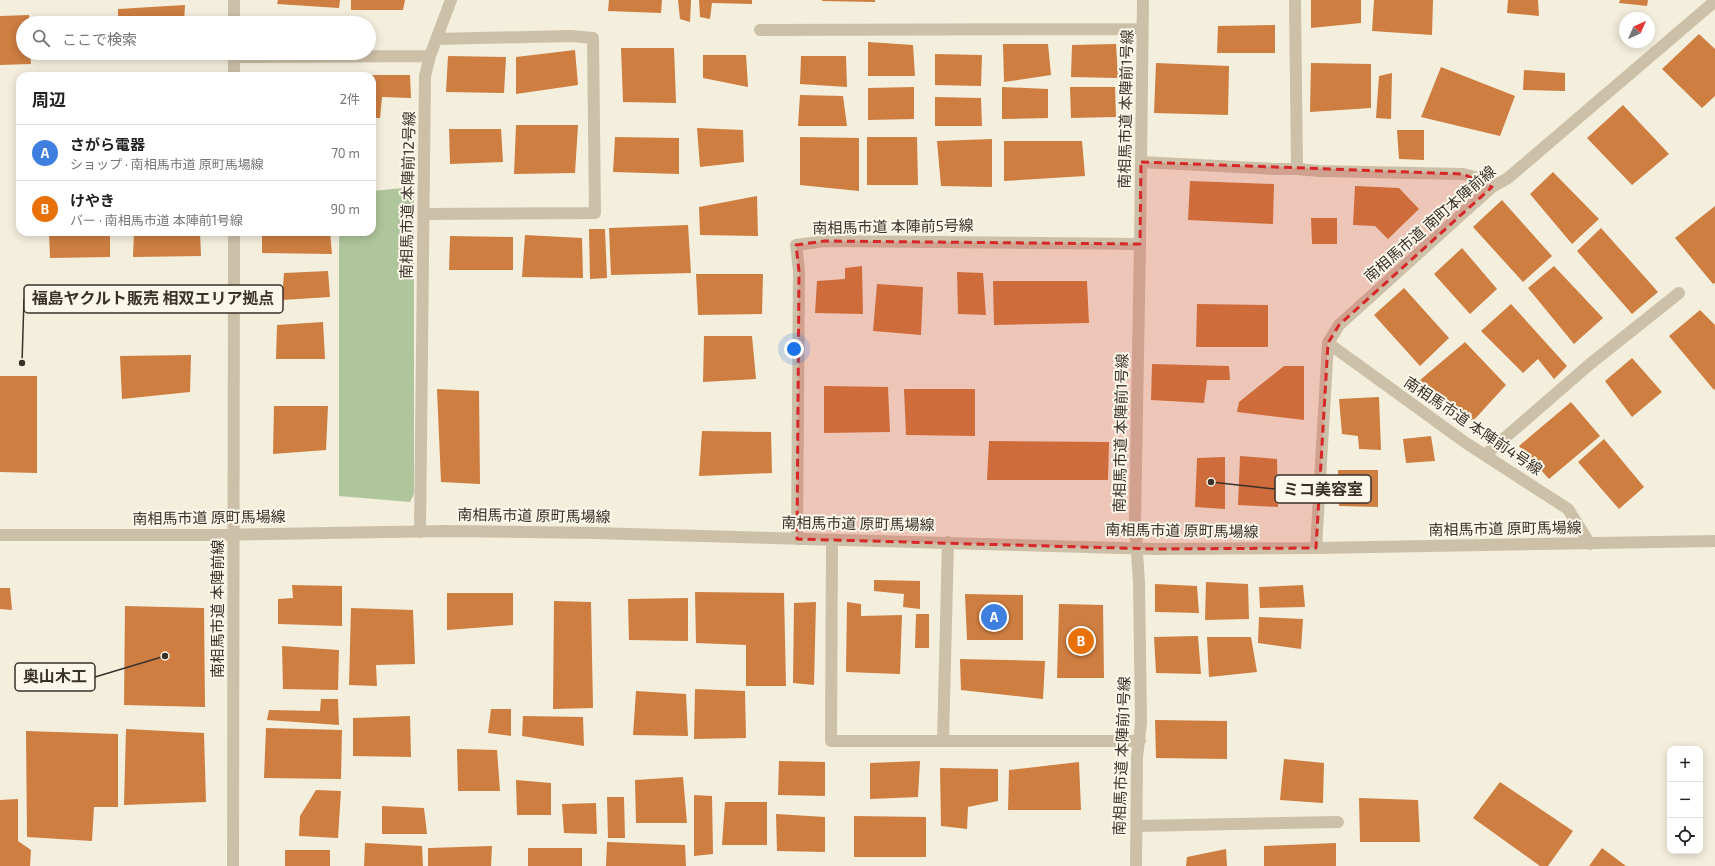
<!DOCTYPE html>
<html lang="ja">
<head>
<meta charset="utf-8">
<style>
  body { margin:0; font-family:"Exo 2","Noto Sans JP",sans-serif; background:#f6f6f6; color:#222 }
  .controls { position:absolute; right:12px; bottom:12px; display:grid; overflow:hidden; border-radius:8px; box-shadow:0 2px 10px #0003 }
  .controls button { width:36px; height:36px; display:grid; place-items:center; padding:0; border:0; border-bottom:1px solid #e0e0e0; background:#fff; color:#222; font:20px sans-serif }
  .compass { position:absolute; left:1619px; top:12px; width:36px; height:36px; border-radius:50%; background:#fff; box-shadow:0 2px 10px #0003; rotate:45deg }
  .you { position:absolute; left:794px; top:349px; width:14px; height:14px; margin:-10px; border:3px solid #fff; border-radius:50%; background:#1a73e8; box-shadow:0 0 0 6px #1a73e833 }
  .badge { display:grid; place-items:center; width:26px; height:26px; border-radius:50%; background:#7c3aed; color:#fff; font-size:13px; font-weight:700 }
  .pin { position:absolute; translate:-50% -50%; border:2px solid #fff; box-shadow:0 1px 4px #0006 }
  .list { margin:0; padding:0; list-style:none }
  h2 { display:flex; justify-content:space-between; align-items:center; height:52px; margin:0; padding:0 16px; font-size:17px }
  h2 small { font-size:13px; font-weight:400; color:#767676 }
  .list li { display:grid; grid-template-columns:26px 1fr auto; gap:12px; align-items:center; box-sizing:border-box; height:56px; padding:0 16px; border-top:1px solid #e0e0e0 }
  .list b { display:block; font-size:15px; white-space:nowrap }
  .list p { margin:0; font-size:13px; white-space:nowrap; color:#767676 }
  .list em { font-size:13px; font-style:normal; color:#767676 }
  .icon { flex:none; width:22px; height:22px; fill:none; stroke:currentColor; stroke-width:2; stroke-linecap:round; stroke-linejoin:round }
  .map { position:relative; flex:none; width:1715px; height:866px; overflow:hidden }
  .search { position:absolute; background:#fff; box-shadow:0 2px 10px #0003; left:16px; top:16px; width:360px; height:44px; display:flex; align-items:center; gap:10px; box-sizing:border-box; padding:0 14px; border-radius:22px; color:#767676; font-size:15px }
  .panel { position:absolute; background:#fff; box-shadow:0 2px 10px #0003; left:16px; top:72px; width:360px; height:164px; border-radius:12px }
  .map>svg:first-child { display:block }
  .green { fill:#afc59c }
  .building { fill:#ce7e41 }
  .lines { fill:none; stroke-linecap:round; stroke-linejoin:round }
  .minor { stroke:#cdc0a8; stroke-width:12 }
  .marked { fill:#d62828; fill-opacity:0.2; stroke:#d62828; stroke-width:3; stroke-dasharray:8 5; stroke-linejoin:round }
  .labels { text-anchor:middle; stroke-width:4; stroke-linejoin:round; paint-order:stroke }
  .street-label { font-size:15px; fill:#3a3129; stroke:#fbf7ea }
  .leader { fill:none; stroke:#3a3129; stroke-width:1.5 }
  .callout-dot { fill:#3a3129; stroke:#fbf7ea; stroke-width:1.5 }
  .callout { fill:#fbf7ea; stroke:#3a3129; stroke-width:1.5 }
  .callout-label { font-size:16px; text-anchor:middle; font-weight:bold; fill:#3a3129 }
</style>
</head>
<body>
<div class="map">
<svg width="1715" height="866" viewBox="0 0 1715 866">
  <rect width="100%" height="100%" fill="#f4eedd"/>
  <path class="green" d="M 414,187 L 414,494 L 410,502 L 339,496 L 339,232 L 372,232 L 372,191 Z"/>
  <path class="building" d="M 278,0 L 340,0 L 339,8 L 277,4 Z
    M 351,0 L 405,0 L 403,10 L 351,10 Z
    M 609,0 L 662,0 L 661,13 L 608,11 Z
    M 678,0 L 691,0 L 690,22 L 680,19 Z
    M 699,0 L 752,0 L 752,4 L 712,3 L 710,19 L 700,17 Z
    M 822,0 L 875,0 L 875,2 L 822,1 Z
    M 1311,0 L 1361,0 L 1361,23 L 1311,28 Z
    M 1374,0 L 1433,0 L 1432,35 L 1372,31 Z
    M 1508,0 L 1538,0 L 1539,16 L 1507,13 Z
    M 1620,0 L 1648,0 L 1647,6 L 1619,3 Z
    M 185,5 L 184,23 L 118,23 L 118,9 Z
    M 29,15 L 29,23 L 23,23 L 23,53 L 30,53 L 31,64 L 0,65 L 0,16 Z
    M 1275,25 L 1275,53 L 1217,53 L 1218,26 Z
    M 1699,34 L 1715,49 L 1715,96 L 1702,108 L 1662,69 Z
    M 868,42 L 913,45 L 915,76 L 868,76 Z
    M 1003,44 L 1048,44 L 1051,75 L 1004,82 Z
    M 1116,44 L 1118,78 L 1071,77 L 1072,45 Z
    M 621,48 L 674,48 L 676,103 L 623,102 Z
    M 575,50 L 578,85 L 516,94 L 516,57 Z
    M 935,54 L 982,55 L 981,86 L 935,85 Z
    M 703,55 L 746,55 L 748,87 L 703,78 Z
    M 448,56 L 506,57 L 504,93 L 446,92 Z
    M 801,56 L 846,56 L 847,87 L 800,84 Z
    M 1156,63 L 1229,66 L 1228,115 L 1154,113 Z
    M 1311,63 L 1371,64 L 1371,108 L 1310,112 Z
    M 1441,67 L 1515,96 L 1500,136 L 1421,117 Z
    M 1524,70 L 1565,73 L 1565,91 L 1523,90 Z
    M 1392,73 L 1391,119 L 1376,118 L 1379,76 Z
    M 372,75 L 410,75 L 411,98 L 382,97 L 380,118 L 372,118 Z
    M 914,87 L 914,119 L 868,120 L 868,88 Z
    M 1002,87 L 1048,89 L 1048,118 L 1002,119 Z
    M 1070,87 L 1115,87 L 1116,117 L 1071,118 Z
    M 800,95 L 843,96 L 847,126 L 798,126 Z
    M 935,97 L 981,98 L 982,126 L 935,126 Z
    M 1623,105 L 1669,154 L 1632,185 L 1587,138 Z
    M 516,125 L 578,125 L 575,173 L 514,174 Z
    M 697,128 L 743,130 L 744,162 L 700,167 Z
    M 449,129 L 501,129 L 503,162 L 450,164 Z
    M 1397,130 L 1424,130 L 1424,160 L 1399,159 Z
    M 615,137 L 679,138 L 679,174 L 613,172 Z
    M 800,137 L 859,138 L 859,191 L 800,185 Z
    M 867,137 L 917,137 L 918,185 L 867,185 Z
    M 992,139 L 992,187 L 941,186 L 937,141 Z
    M 1004,141 L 1082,141 L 1085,176 L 1004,181 Z
    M 1553,172 L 1599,219 L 1572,244 L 1530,194 Z
    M 1190,181 L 1274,184 L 1273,224 L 1188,220 Z
    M 1355,186 L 1399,188 L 1419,209 L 1388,239 L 1375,226 L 1353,225 Z
    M 757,196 L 758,236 L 700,235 L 699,207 Z
    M 1502,200 L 1552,256 L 1523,282 L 1473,227 Z
    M 1715,206 L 1715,283 L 1713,284 L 1675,238 Z
    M 1311,218 L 1337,218 L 1337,244 L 1312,244 Z
    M 688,225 L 691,273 L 611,275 L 609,228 Z
    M 1601,228 L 1658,292 L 1632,314 L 1577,251 Z
    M 589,229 L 605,229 L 607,278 L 590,279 Z
    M 49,232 L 110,232 L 110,257 L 50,258 Z
    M 134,232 L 200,232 L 201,256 L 133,257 Z
    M 262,232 L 330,232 L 332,254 L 262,253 Z
    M 525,235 L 582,238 L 583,278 L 522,277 Z
    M 450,236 L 513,237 L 513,270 L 449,270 Z
    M 1462,248 L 1497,289 L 1470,314 L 1434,274 Z
    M 862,266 L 863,314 L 815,313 L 817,281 L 845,279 L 845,268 Z
    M 1554,266 L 1603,318 L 1574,344 L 1528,288 Z
    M 328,271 L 330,297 L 282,300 L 284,273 Z
    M 957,272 L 983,273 L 986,315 L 958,314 Z
    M 696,274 L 763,274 L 762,314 L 698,315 Z
    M 993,281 L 1087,281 L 1089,323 L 994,325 Z
    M 877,284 L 923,287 L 921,335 L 873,331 Z
    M 1404,288 L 1449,338 L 1420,366 L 1374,315 Z
    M 1197,304 L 1268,305 L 1268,347 L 1196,347 Z
    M 1511,304 L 1567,366 L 1554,379 L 1538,359 L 1523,373 L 1481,331 Z
    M 1700,310 L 1715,325 L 1715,389 L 1714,390 L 1669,336 Z
    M 323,322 L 325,359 L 276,359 L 277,325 Z
    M 704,336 L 752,336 L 756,379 L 703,382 Z
    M 1465,342 L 1506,385 L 1473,421 L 1420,380 Z
    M 191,355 L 190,392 L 122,399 L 120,356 Z
    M 1632,358 L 1662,392 L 1632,417 L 1605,381 Z
    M 1152,364 L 1229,366 L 1230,380 L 1207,380 L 1204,403 L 1151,400 Z
    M 1284,366 L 1304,366 L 1304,420 L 1237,412 L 1239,402 Z
    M 0,376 L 37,376 L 37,473 L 0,472 Z
    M 824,386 L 888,387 L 890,432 L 824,433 Z
    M 437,389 L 479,391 L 480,484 L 441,482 Z
    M 904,389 L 975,389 L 975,436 L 906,435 Z
    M 1379,397 L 1381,450 L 1359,449 L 1358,436 L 1342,434 L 1339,399 Z
    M 1571,402 L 1600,436 L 1549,479 L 1519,446 Z
    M 274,406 L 328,406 L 326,450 L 273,454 Z
    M 702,431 L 771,432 L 772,473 L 699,476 Z
    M 1431,436 L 1435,461 L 1406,463 L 1403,439 Z
    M 1604,439 L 1644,487 L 1619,509 L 1578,462 Z
    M 989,441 L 1109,442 L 1108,480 L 987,480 Z
    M 1240,456 L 1277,459 L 1278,507 L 1238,505 Z
    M 1225,457 L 1225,509 L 1195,507 L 1197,458 Z
    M 1338,470 L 1378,470 L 1378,507 L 1339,506 Z
    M 874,580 L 920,581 L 920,609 L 903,607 L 904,594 L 874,591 Z
    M 1206,582 L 1248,584 L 1249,619 L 1205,620 Z
    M 1155,584 L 1197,586 L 1199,613 L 1155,612 Z
    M 292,585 L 342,586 L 342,626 L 278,624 L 278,599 L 293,598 Z
    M 1303,585 L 1305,607 L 1260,608 L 1259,587 Z
    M 0,588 L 10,588 L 12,610 L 0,609 Z
    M 695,592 L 784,593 L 786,686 L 746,686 L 746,645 L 696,643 Z
    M 447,593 L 513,593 L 513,625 L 447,630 Z
    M 965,594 L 1023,595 L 1023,640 L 967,640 Z
    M 688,598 L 688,641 L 629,640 L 628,599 Z
    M 554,601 L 591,602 L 593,708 L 553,709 Z
    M 816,602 L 814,685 L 793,683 L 794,603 Z
    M 847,602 L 861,604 L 861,616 L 902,615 L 900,674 L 846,672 Z
    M 1059,604 L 1103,605 L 1104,678 L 1057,678 Z
    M 125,606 L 204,608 L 205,707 L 124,705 Z
    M 351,608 L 413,610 L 415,664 L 376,665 L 377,686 L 349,685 Z
    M 916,614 L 929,614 L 929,648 L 915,648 Z
    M 1259,617 L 1303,619 L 1301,649 L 1258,643 Z
    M 1198,636 L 1201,674 L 1156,673 L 1154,637 Z
    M 1207,637 L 1251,637 L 1257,672 L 1209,677 Z
    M 282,646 L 339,650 L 338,690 L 283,689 Z
    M 960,659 L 1045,661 L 1043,699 L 961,690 Z
    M 695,689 L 745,691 L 746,738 L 694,739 Z
    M 636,691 L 686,694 L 688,736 L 633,735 Z
    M 321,699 L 338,699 L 339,725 L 267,720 L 269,710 L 320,711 Z
    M 491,709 L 511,709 L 511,736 L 488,733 Z
    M 410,716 L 411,757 L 353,756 L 353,718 Z
    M 523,716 L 583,717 L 584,746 L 522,736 Z
    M 1155,720 L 1227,721 L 1227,759 L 1156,758 Z
    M 266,728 L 342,730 L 341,779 L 264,778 Z
    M 126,729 L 204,733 L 206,802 L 124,805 Z
    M 26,731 L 118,734 L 118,807 L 94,807 L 92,841 L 27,837 Z
    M 457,749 L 497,750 L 500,791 L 458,791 Z
    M 1284,759 L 1324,763 L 1323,803 L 1280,800 Z
    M 779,761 L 825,762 L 825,796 L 778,795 Z
    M 920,761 L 918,797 L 870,799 L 870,763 Z
    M 1079,762 L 1081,810 L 1008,810 L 1009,770 Z
    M 940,768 L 998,769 L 998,801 L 968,807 L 967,829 L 941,826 Z
    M 683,777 L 687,823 L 636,823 L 635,780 Z
    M 516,780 L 551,783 L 551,815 L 517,815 Z
    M 1500,782 L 1573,831 L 1548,866 L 1540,866 L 1473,818 Z
    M 316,790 L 341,791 L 338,838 L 299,836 L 300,816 Z
    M 694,795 L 712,796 L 713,854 L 694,856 Z
    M 607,797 L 624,797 L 625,838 L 608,838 Z
    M 1359,798 L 1418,800 L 1420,842 L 1360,842 Z
    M 18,799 L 18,841 L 31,850 L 30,866 L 0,866 L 0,800 Z
    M 725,802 L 767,802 L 767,845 L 722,845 Z
    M 596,803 L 597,834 L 564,833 L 562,804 Z
    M 382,806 L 424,808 L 427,834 L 382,834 Z
    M 776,814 L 825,817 L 825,852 L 777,851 Z
    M 854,816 L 926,817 L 926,857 L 854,857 Z
    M 607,842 L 685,845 L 686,866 L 606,866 Z
    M 365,843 L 422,846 L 423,866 L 364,866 Z
    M 1336,843 L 1336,866 L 1264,866 L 1264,846 Z
    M 492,846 L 491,866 L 428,866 L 428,848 Z
    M 528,848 L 582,848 L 582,866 L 528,866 Z
    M 1602,848 L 1626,866 L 1589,866 Z
    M 1226,849 L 1227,866 L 1186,866 L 1187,857 Z
    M 285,850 L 330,850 L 330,866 L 285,866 Z"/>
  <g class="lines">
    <path class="minor" d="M 234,0 L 234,23
      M 760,30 L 1142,29
      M 234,53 L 234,76
      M 430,56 L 451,0
      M 234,57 L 430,56 L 425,76 L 420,532
      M 1141,162 L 1275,169 L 1297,169 L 1295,0
      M 1297,169 L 1319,171 L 1463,174 L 1475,177 L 1492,187
      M 424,214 L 595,213 L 593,38 L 571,36 L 436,39
      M 1328,343 L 1466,443 L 1568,509 L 1590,544
      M 1485,455 L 1590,364 L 1679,293
      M 0,535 L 216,535 L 446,531 L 594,533 L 1155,549 L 1316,548 L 1715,541
      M 797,539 L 799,271 L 796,245 L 825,241 L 1140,244
      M 832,540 L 831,741 L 1140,741
      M 1316,548 L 1328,343 L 1339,325 L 1492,187 L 1508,178 L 1715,1
      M 943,741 L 948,542
      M 1137,826 L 1338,822
      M 233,866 L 234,232
      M 1136,866 L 1137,757 L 1141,723 L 1139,583 L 1135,521 L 1140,244 L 1143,0"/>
  </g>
  <path class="marked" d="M 1141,162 L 1463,174 L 1492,187 L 1339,325 L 1328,343 L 1316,548 L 1155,549 L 797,539 L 799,271 L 796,245 L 825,241 L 1140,244 Z"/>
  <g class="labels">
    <g class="street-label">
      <text transform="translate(1126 109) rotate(-89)" y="5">南相馬市道 本陣前1号線</text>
      <text transform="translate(408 195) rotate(-89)" y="5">南相馬市道 本陣前12号線</text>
      <text transform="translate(1430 224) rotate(-41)" y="5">南相馬市道 南町本陣前線</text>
      <text transform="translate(893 227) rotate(-1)" y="5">南相馬市道 本陣前5号線</text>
      <text transform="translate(1473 426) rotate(34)" y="5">南相馬市道 本陣前4号線</text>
      <text transform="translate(1121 433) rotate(-89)" y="5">南相馬市道 本陣前1号線</text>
      <text transform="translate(534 516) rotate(1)" y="5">南相馬市道 原町馬場線</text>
      <text transform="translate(209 518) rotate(-1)" y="5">南相馬市道 原町馬場線</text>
      <text transform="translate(858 524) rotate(1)" y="5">南相馬市道 原町馬場線</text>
      <text transform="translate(1505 529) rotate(-1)" y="5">南相馬市道 原町馬場線</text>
      <text transform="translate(1182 531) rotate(1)" y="5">南相馬市道 原町馬場線</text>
      <text transform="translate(218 609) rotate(-90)" y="5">南相馬市道 本陣前線</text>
      <text transform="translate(1122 756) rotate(-88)" y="5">南相馬市道 本陣前1号線</text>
    </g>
  </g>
  <path class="leader" d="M22 363L24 299M1211 482L1275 489M165 656L95 677"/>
  <g class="callout-dot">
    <circle cx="22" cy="363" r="4"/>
    <circle cx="1211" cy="482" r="4"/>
    <circle cx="165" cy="656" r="4"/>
  </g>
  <g class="callout">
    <rect x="24" y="285" width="259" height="28" rx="4"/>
    <rect x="1275" y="475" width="96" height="28" rx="4"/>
    <rect x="15" y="663" width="80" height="28" rx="4"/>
  </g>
  <g class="callout-label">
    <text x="153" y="304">福島ヤクルト販売 相双エリア拠点</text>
    <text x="1323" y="495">ミコ美容室</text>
    <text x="55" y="682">奥山木工</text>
  </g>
</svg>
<div class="controls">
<button>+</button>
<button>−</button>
<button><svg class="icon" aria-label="locate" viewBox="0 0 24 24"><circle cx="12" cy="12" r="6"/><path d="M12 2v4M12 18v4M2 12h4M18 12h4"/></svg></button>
</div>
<svg class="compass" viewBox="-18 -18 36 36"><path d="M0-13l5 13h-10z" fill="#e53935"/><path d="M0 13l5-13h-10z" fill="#767676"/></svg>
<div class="you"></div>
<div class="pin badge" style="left:994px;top:617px;background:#3f7fe0">A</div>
<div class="pin badge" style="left:1081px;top:641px;background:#e8710a">B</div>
<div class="search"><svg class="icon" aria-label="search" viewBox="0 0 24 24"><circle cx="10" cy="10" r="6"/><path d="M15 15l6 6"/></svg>ここで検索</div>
<section class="panel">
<h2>周辺<small>2件</small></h2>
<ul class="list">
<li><span class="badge" style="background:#3f7fe0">A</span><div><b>さがら電器</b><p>ショップ · 南相馬市道 原町馬場線</p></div><em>70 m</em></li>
<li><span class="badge" style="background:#e8710a">B</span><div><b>けやき</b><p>バー · 南相馬市道 本陣前1号線</p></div><em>90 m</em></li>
</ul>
</section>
</div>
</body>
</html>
